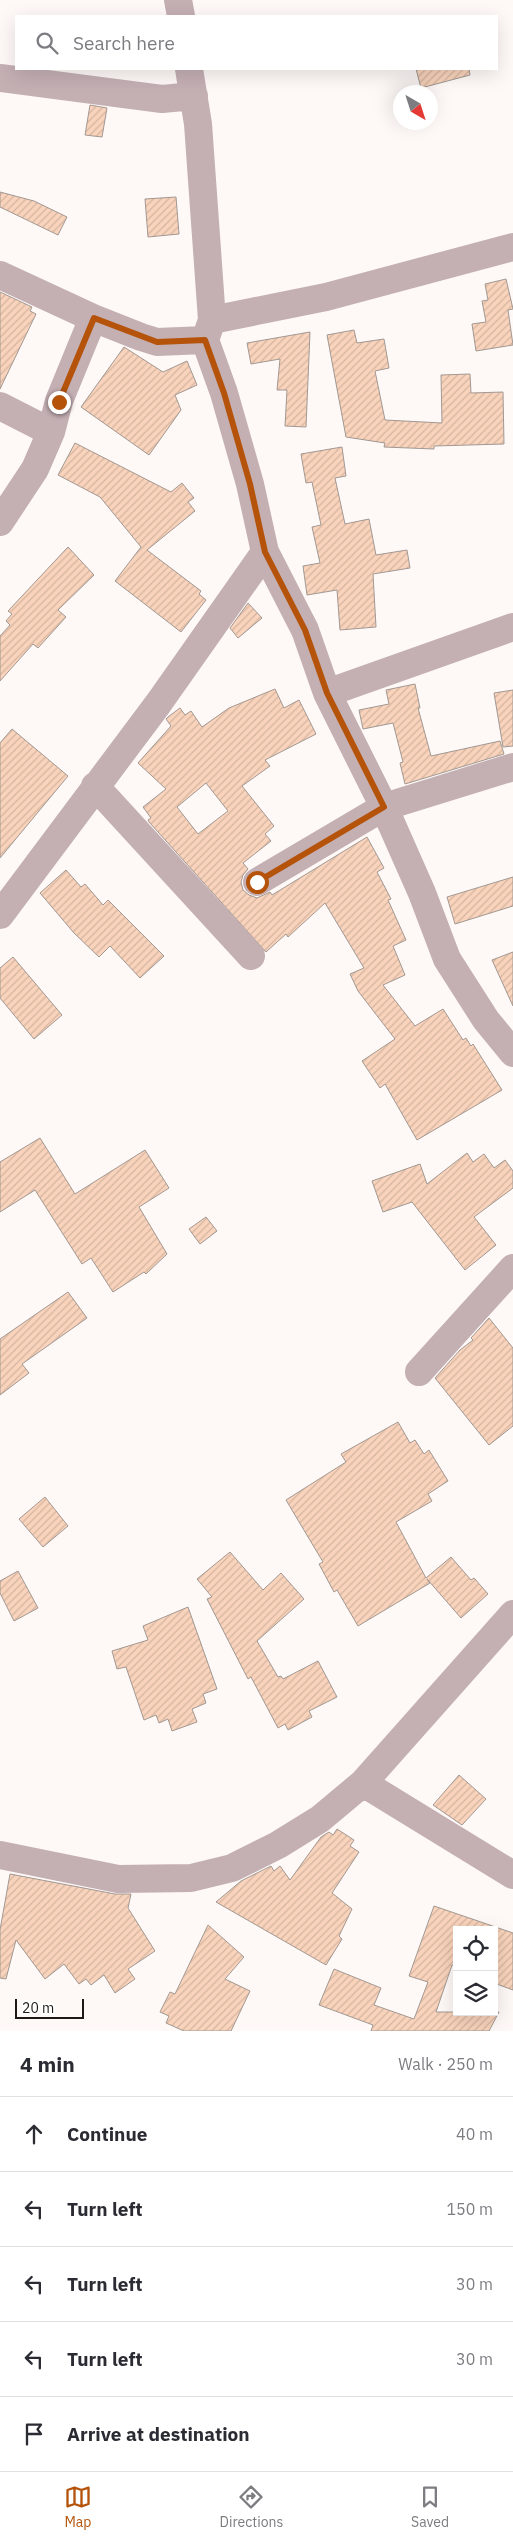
<!DOCTYPE html>
<html lang="en">
<head>
<meta charset="utf-8">
<style>
  body { margin:0; font-family:"IBM Plex Sans",sans-serif; background:#f2f2f3; color:#2b2b33 }
  .controls { position:absolute; right:15px; bottom:15px; display:grid; overflow:hidden; border-radius:0px; box-shadow:0 5px 20px #0002 }
  .controls button { width:45px; height:45px; display:grid; place-items:center; padding:0; border:0; border-bottom:1px solid #e1e1e2; background:#fff; color:#2b2b33; font:25px sans-serif }
  .compass { position:absolute; left:393px; top:85px; width:45px; height:45px; border-radius:50%; background:#fff; box-shadow:0 5px 20px #0002; rotate:141deg }
  .scale { position:absolute; left:15px; bottom:12px; width:69px; box-sizing:border-box; padding-left:5px; border:2px solid #1d1917; border-top:0; font-size:14px; line-height:18px; white-space:nowrap; color:#1d1917; -webkit-text-stroke:4px #fff; paint-order:stroke }
  .stop { position:absolute; width:15px; height:15px; margin:-11px; border:4px solid #b45309; border-radius:50%; background:#fff }
  .stop.end { background:#b45309; border-color:#fff; box-shadow:0 1px 5px #0008 }
  .list { margin:0; padding:0; list-style:none }
  h2 { display:flex; justify-content:space-between; align-items:center; height:65px; margin:0; padding:0 20px; font-size:21px }
  h2 small { font-size:16px; font-weight:400; color:#7c7c81 }
  .list li { display:grid; grid-template-columns:32px 1fr auto; gap:15px; align-items:center; box-sizing:border-box; height:75px; padding:0 20px; border-top:1px solid #e1e1e2 }
  .list b { display:block; font-size:19px; white-space:nowrap }
  .list em { font-size:16px; font-style:normal; color:#7c7c81 }
  .icon { flex:none; width:28px; height:28px; fill:none; stroke:currentColor; stroke-width:2; stroke-linecap:round; stroke-linejoin:round }
  .map { position:relative; flex:none; width:513px; height:2031px; overflow:hidden }
  .search { position:absolute; background:#fff; box-shadow:0 5px 20px #0002; left:15px; right:15px; top:15px; height:55px; display:flex; align-items:center; gap:12px; box-sizing:border-box; padding:0 18px; border-radius:0px; color:#7c7c81; font-size:19px }
  .sheet { height:440px; background:#fff }
  nav { display:flex; justify-content:space-around; align-items:center; box-sizing:border-box; height:70px; border-top:1px solid #e1e1e2; background:#fff; font-size:14px; color:#7c7c81 }
  nav a { display:grid; justify-items:center; gap:2px }
  nav .on { color:#b45309 }
  .map>svg:first-child { display:block }
  .building { fill:url(#building-hatch); stroke:#a29892; fill-rule:evenodd }
  .lines { fill:none; stroke-linecap:round; stroke-linejoin:round }
  .minor { stroke:#c4afb3; stroke-width:28 }
  .route { stroke:#b45309; stroke-width:6 }
</style>
</head>
<body>
<div class="map">
<svg width="513" height="2031" viewBox="0 0 513 2031">
  <defs>
    <pattern id="building-hatch" width="6" height="6" patternUnits="userSpaceOnUse" patternTransform="scale(1.25)"><rect width="6" height="6" fill="#f9d3bb"/><path d="M-1 1l2-2M0 6l6-6M5 7l2-2" fill="none" stroke="#d5b5a0"/></pattern>
  </defs>
  <rect width="100%" height="100%" fill="#fef9f7"/>
  <path class="building" d="M 416,69 L 469,69 L 470,75 L 421,88 Z
    M 90,105 L 107,108 L 102,137 L 85,135 Z
    M 0,192 L 34,201 L 67,217 L 58,235 L 0,207 Z
    M 176,197 L 179,234 L 148,237 L 145,199 Z
    M 506,279 L 513,309 L 508,310 L 513,345 L 476,351 L 472,324 L 486,322 L 482,301 L 488,300 L 485,284 Z
    M 0,292 L 32,307 L 30,311 L 36,314 L 0,389 Z
    M 354,330 L 357,343 L 384,339 L 389,368 L 375,371 L 385,420 L 442,423 L 441,375 L 470,374 L 471,393 L 503,392 L 504,444 L 434,446 L 434,449 L 384,447 L 385,443 L 346,437 L 327,335 Z
    M 310,332 L 306,427 L 285,426 L 287,390 L 277,390 L 280,359 L 251,364 L 247,343 Z
    M 124,347 L 163,372 L 187,361 L 197,385 L 175,395 L 181,410 L 149,455 L 81,407 Z
    M 75,443 L 171,492 L 182,483 L 194,498 L 188,502 L 195,511 L 147,550 L 201,591 L 199,594 L 206,600 L 181,632 L 115,581 L 141,547 L 100,497 L 58,475 Z
    M 342,447 L 346,476 L 335,478 L 345,524 L 369,519 L 376,555 L 407,550 L 410,568 L 373,574 L 376,627 L 340,630 L 337,590 L 307,595 L 303,566 L 320,563 L 312,527 L 321,525 L 312,482 L 306,483 L 301,454 Z
    M 68,547 L 94,575 L 58,610 L 66,617 L 38,648 L 33,644 L 0,681 L 0,636 L 10,625 L 6,621 L 12,614 L 8,611 Z
    M 248,603 L 262,618 L 238,638 L 230,628 Z
    M 415,684 L 420,708 L 418,708 L 431,756 L 500,741 L 504,754 L 405,784 L 400,763 L 403,762 L 393,723 L 363,729 L 359,710 L 389,704 L 386,690 Z
    M 275,689 L 284,708 L 299,700 L 316,734 L 265,760 L 270,766 L 242,786 L 274,826 L 265,834 L 271,841 L 243,863 L 248,869 L 243,875 L 241,882 L 243,890 L 249,895 L 257,898 L 270,892 L 272,895 L 367,837 L 384,868 L 377,872 L 391,899 L 388,900 L 406,940 L 393,946 L 405,975 L 383,985 L 415,1026 L 443,1009 L 463,1040 L 466,1038 L 471,1046 L 473,1044 L 502,1090 L 417,1140 L 385,1084 L 380,1088 L 362,1061 L 395,1039 L 358,991 L 350,974 L 364,968 L 325,903 L 288,937 L 286,934 L 266,952 L 149,822 L 148,820 L 151,818 L 143,807 L 166,789 L 138,763 L 171,726 L 166,719 L 168,717 L 180,708 L 185,715 L 191,711 L 202,727 L 229,708 ZM 206,783 L 228,811 L 198,834 L 177,807 Z
    M 513,690 L 513,746 L 503,747 L 494,693 Z
    M 12,729 L 68,776 L 0,858 L 0,743 Z
    M 66,870 L 81,887 L 85,884 L 103,905 L 108,900 L 164,956 L 140,978 L 110,946 L 99,957 L 74,933 L 40,893 Z
    M 513,877 L 513,906 L 455,924 L 447,897 Z
    M 513,952 L 513,1006 L 492,960 Z
    M 13,957 L 62,1015 L 34,1039 L 0,998 L 0,968 Z
    M 40,1138 L 75,1194 L 145,1150 L 169,1188 L 139,1207 L 167,1254 L 146,1274 L 144,1272 L 113,1292 L 91,1258 L 82,1264 L 35,1190 L 0,1212 L 0,1162 Z
    M 467,1153 L 473,1162 L 484,1154 L 494,1168 L 505,1160 L 513,1171 L 513,1188 L 474,1217 L 496,1245 L 465,1270 L 412,1202 L 383,1212 L 372,1181 L 420,1164 L 427,1184 Z
    M 206,1217 L 217,1231 L 200,1244 L 189,1229 Z
    M 68,1292 L 87,1318 L 22,1364 L 29,1373 L 0,1395 L 0,1339 Z
    M 489,1318 L 513,1348 L 513,1426 L 489,1445 L 435,1378 L 460,1350 L 473,1340 L 471,1338 Z
    M 398,1422 L 410,1443 L 415,1440 L 424,1454 L 429,1450 L 448,1481 L 428,1494 L 432,1501 L 396,1522 L 426,1578 L 451,1557 L 471,1580 L 474,1578 L 488,1594 L 461,1618 L 427,1579 L 430,1583 L 358,1626 L 337,1590 L 334,1592 L 319,1564 L 323,1562 L 286,1500 L 346,1462 L 341,1454 Z
    M 45,1497 L 68,1526 L 43,1547 L 19,1519 Z
    M 230,1552 L 263,1590 L 281,1573 L 304,1599 L 257,1641 L 278,1677 L 281,1676 L 283,1679 L 318,1661 L 337,1697 L 309,1711 L 312,1717 L 288,1730 L 285,1724 L 278,1728 L 251,1677 L 248,1679 L 207,1599 L 212,1597 L 197,1579 Z
    M 18,1571 L 38,1608 L 14,1621 L 0,1593 L 0,1581 Z
    M 188,1607 L 217,1689 L 203,1694 L 206,1703 L 192,1709 L 197,1722 L 172,1731 L 168,1719 L 159,1723 L 156,1715 L 144,1720 L 126,1667 L 117,1669 L 112,1651 L 148,1640 L 143,1626 Z
    M 459,1775 L 486,1799 L 462,1825 L 433,1805 Z
    M 337,1829 L 354,1840 L 350,1846 L 359,1852 L 332,1893 L 352,1909 L 339,1936 L 342,1939 L 326,1965 L 216,1902 L 241,1881 L 271,1866 L 274,1871 L 280,1866 L 290,1880 L 321,1837 L 329,1832 L 333,1835 Z
    M 10,1874 L 115,1894 L 131,1894 L 128,1908 L 155,1951 L 128,1969 L 135,1979 L 115,1993 L 104,1975 L 91,1985 L 86,1979 L 79,1984 L 64,1964 L 45,1979 L 16,1940 L 6,1979 L 0,1978 L 0,1930 Z
    M 434,1906 L 513,1933 L 513,1990 L 494,1983 L 494,1930 L 457,1930 L 457,1967 L 452,1965 L 436,2012 L 499,2012 L 489,2031 L 371,2031 L 373,2025 L 319,2005 L 334,1969 L 381,1988 L 374,2005 L 414,2019 L 428,1982 L 409,1976 Z
    M 208,1925 L 244,1957 L 225,1979 L 250,1991 L 231,2031 L 184,2031 L 166,2023 L 169,2016 L 160,2012 L 170,1992 L 175,1994 Z"/>
  <g class="lines">
    <path class="minor" d="M 178,0 L 181,16
      M 189,69 L 198,124 L 212,320 L 205,340 L 224,393 L 250,484 L 265,552 L 305,630 L 327,693 L 384,807 L 422,893 L 447,959 L 486,1020 L 513,1053
      M 0,78 L 162,99 L 194,96
      M 0,275 L 93,318 L 141,337 L 157,342 L 205,340
      M 212,320 L 326,297 L 513,247
      M 0,406 L 51,432 L 59,401 L 93,318
      M 0,522 L 35,469 L 51,432
      M 327,693 L 513,627
      M 95,786 L 251,956
      M 257,882 L 384,807 L 513,767
      M 0,915 L 158,704 L 265,552
      M 419,1372 L 513,1268
      M 363,1783 L 513,1875
      M 0,1855 L 118,1879 L 191,1878 L 232,1868 L 278,1845 L 320,1819 L 363,1783 L 513,1614"/>
  </g>
  <g class="lines">
    <path class="route" d="M 59,402 L 94,318 L 157,342 L 205,340 L 224,393 L 250,484 L 265,552 L 305,630 L 327,693 L 384,807 L 257,882"/>
  </g>
</svg>
<div class="controls">
<button><svg class="icon" aria-label="locate" viewBox="0 0 24 24"><circle cx="12" cy="12" r="6"/><path d="M12 2v4M12 18v4M2 12h4M18 12h4"/></svg></button>
<button><svg class="icon" aria-label="layers" viewBox="0 0 24 24"><path d="M12 4l9 5-9 5-9-5zM3 14l9 5 9-5"/></svg></button>
</div>
<svg class="compass" viewBox="-18 -18 36 36"><path d="M0-13l5 13h-10z" fill="#e53935"/><path d="M0 13l5-13h-10z" fill="#7c7c81"/></svg>
<div class="scale">20 m</div>
<div class="stop" style="left:257px;top:882px"></div>
<div class="stop end" style="left:59px;top:402px"></div>
<div class="search"><svg class="icon" aria-label="search" viewBox="0 0 24 24"><circle cx="10" cy="10" r="6"/><path d="M15 15l6 6"/></svg>Search here</div>
</div>
<section class="sheet">
<h2>4 min<small>Walk · 250 m</small></h2>
<ul class="list">
<li><svg class="icon" aria-label="ahead" viewBox="0 0 24 24"><path d="M12 20V5M6 11l6-6 6 6"/></svg><div><b>Continue</b></div><em>40 m</em></li>
<li><svg class="icon" aria-label="left" viewBox="0 0 24 24"><path d="M17 20v-9H6M10 6l-5 5 5 5"/></svg><div><b>Turn left</b></div><em>150 m</em></li>
<li><svg class="icon" aria-label="left" viewBox="0 0 24 24"><path d="M17 20v-9H6M10 6l-5 5 5 5"/></svg><div><b>Turn left</b></div><em>30 m</em></li>
<li><svg class="icon" aria-label="left" viewBox="0 0 24 24"><path d="M17 20v-9H6M10 6l-5 5 5 5"/></svg><div><b>Turn left</b></div><em>30 m</em></li>
<li><svg class="icon" aria-label="arrive" viewBox="0 0 24 24"><path d="M6 21V4h12l-3 4 3 4H6"/></svg><div><b>Arrive at destination</b></div></li>
</ul>
</section>
<nav>
<a class="on"><svg class="icon" aria-label="map" viewBox="0 0 24 24"><path d="M3 6l6-2 6 2 6-2v14l-6 2-6-2-6 2zM9 4v14M15 6v14"/></svg>Map</a>
<a><svg class="icon" aria-label="directions" viewBox="0 0 24 24"><path d="M12 3l9 9-9 9-9-9zM9 14v-3h6M13 9l2 2-2 2"/></svg>Directions</a>
<a><svg class="icon" aria-label="saved" viewBox="0 0 24 24"><path d="M7 4h10v16l-5-4-5 4z"/></svg>Saved</a>
</nav>
</body>
</html>
